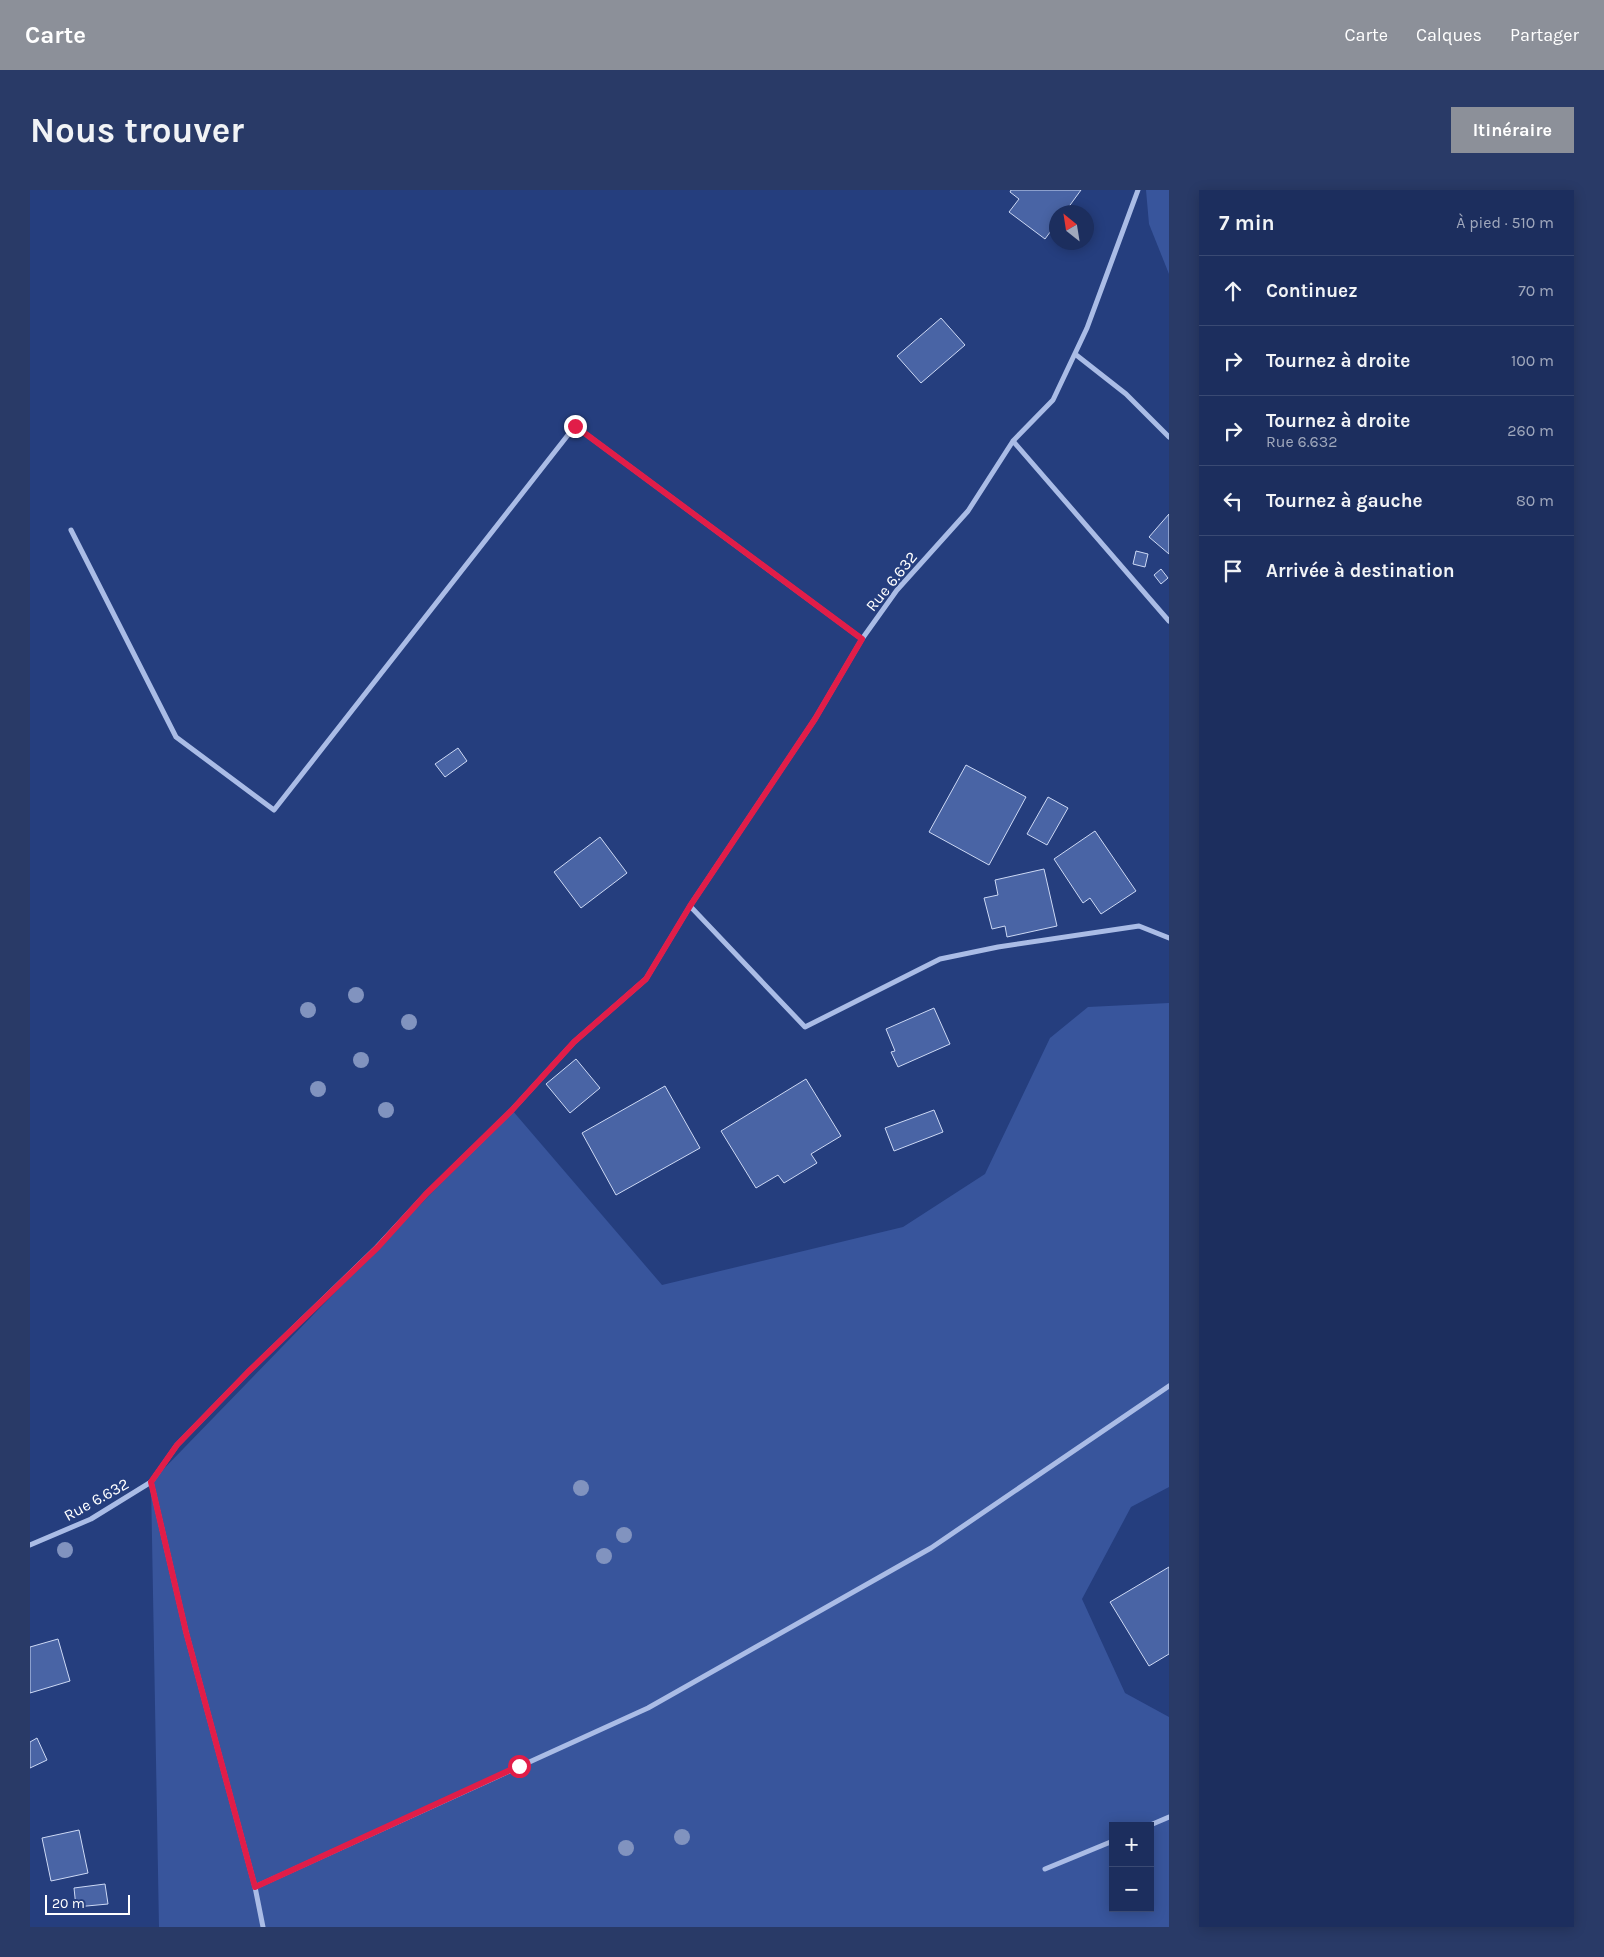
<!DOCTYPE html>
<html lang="fr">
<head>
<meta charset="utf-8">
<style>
  body { margin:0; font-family:Karla,sans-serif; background:#293a67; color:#f1f3f6 }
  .controls { position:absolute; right:15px; bottom:15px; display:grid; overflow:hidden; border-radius:0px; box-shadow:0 2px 12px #0003 }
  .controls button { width:45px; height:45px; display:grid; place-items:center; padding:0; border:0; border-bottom:1px solid #3a4a73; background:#1c2e5e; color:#f1f3f6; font:25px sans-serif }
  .compass { position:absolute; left:1019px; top:15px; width:45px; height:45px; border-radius:50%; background:#1c2e5e; box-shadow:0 2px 12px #0003; rotate:330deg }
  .scale { position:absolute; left:15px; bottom:12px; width:85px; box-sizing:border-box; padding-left:5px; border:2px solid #fff; border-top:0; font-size:14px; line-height:18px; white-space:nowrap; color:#fff; -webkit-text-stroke:4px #253e7e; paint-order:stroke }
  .stop { position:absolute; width:15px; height:15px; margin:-11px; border:4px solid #e11d48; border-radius:50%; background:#fff }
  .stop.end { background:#e11d48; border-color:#fff; box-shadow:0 1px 5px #0008 }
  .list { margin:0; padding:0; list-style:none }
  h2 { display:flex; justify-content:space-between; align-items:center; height:65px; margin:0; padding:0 20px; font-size:21px }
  h2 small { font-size:16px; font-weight:400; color:#a0a8bc }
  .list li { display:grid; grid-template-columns:32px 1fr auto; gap:15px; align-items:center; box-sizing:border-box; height:70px; padding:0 20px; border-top:1px solid #3a4a73 }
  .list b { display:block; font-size:19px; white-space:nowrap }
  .list p { margin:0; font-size:16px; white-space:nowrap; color:#a0a8bc }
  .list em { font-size:16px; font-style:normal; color:#a0a8bc }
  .icon { flex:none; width:28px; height:28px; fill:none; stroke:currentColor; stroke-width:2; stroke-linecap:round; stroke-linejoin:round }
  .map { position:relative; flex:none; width:1139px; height:1737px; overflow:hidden; border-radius:0px }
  header { display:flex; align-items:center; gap:30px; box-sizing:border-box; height:70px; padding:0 25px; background:#8c9099; color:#fff }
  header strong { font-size:24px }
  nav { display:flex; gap:28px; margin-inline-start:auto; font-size:18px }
  .intro { display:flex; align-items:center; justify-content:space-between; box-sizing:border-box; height:120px; padding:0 30px }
  h1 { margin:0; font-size:35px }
  .button { padding:12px 22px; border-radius:0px; background:#8c9099; color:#fff; font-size:18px; font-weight:700 }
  main { display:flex; gap:30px; padding:0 30px }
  aside { flex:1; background:#1c2e5e; border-radius:0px; box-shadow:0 2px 12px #0003 }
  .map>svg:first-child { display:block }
  .green { fill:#38559c; fill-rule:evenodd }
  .building { fill:#4964a5; stroke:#cdd9f5 }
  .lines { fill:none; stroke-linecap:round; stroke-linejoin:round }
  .street { stroke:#aabce6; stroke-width:5 }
  .tree { fill:#8193bf }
  .route { stroke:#e11d48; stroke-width:6 }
  .labels { text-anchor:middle; stroke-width:4; stroke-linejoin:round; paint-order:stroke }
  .street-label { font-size:16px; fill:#fff; stroke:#253e7e }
</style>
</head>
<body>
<header>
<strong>Carte</strong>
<nav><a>Carte</a><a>Calques</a><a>Partager</a></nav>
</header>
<div class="intro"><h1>Nous trouver</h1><a class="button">Itinéraire</a></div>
<main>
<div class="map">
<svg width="1139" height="1737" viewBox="0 0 1139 1737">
  <rect width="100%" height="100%" fill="#253e7e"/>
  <path class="green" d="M 1116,0 L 1139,0 L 1139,84 L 1119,34 Z
    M 1139,813 L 1139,1297 L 1101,1317 L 1052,1409 L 1095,1503 L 1139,1527 L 1139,1737 L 129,1737 L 121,1292 L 482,920 L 632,1095 L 873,1037 L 955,984 L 1020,848 L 1058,817 ZM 1083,1636 L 1120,1636 L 1120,1718 L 1083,1718 Z"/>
  <path class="building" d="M 981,0 L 1051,0 L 1035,22 L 1026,22 L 1026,34 L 1015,49 L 979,22 L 989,9 L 980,2 Z
    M 911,128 L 935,155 L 891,193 L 867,166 Z
    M 1139,324 L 1139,364 L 1119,347 Z
    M 1106,361 L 1118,364 L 1115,377 L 1103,374 Z
    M 1131,379 L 1138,388 L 1131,394 L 1124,385 Z
    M 428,558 L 437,571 L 415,587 L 405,574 Z
    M 936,575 L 996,607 L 959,675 L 899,642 Z
    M 1018,607 L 1038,618 L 1017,655 L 997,644 Z
    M 1065,641 L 1106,701 L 1071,724 L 1060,708 L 1053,713 L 1024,669 Z
    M 570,647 L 597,683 L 551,718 L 524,682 Z
    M 1014,679 L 1027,736 L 977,747 L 975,736 L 962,739 L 954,708 L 968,705 L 965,690 Z
    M 904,818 L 920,854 L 868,877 L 861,862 L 865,861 L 856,839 Z
    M 546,869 L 570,898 L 540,923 L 516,894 Z
    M 776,889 L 811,946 L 781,964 L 787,973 L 754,993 L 748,985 L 726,998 L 691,941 Z
    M 635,896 L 670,958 L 586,1005 L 552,943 Z
    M 904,920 L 913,942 L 864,961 L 855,938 Z
    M 1139,1377 L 1139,1464 L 1119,1476 L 1080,1412 Z
    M 28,1449 L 40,1491 L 0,1503 L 0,1457 Z
    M 7,1548 L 17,1570 L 0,1578 L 0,1552 Z
    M 49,1640 L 58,1683 L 21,1691 L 12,1648 Z
    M 75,1694 L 78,1714 L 46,1717 L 44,1698 Z"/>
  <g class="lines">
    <path class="street" d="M 1045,164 L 1096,204 L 1139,247
      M 983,251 L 1139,431
      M 41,340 L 146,547 L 244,620 L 545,236 L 832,449
      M 660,716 L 775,837 L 910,769 L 968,757 L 1109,736 L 1139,748
      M 121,1292 L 156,1442 L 225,1697 L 233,1737
      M 0,1355 L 61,1329 L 121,1292 L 147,1255 L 218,1182 L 347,1057 L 396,1004 L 482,920 L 544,852 L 616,789 L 660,716 L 785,529 L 832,449 L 867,400 L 938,321 L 983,251 L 1023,210 L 1057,138 L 1108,0
      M 1118,1636 L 1139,1627
      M 1015,1679 L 1083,1651
      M 225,1697 L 618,1518 L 901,1358 L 1139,1196"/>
  </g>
  <g class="tree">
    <circle cx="326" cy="805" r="8"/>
    <circle cx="278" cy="820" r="8"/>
    <circle cx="379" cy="832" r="8"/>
    <circle cx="331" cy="870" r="8"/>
    <circle cx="288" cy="899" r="8"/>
    <circle cx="356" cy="920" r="8"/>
    <circle cx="551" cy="1298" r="8"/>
    <circle cx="594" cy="1345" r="8"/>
    <circle cx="35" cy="1360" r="8"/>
    <circle cx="574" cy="1366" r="8"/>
    <circle cx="652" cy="1647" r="8"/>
    <circle cx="596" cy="1658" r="8"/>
  </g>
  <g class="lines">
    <path class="route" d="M 489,1576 L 225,1697 L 156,1442 L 121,1292 L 147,1255 L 218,1182 L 348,1057 L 396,1004 L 482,920 L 544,852 L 616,789 L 660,716 L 785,529 L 832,449 L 545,236"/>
  </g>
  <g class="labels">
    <g class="street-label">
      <text transform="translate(861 391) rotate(-51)" y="6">Rue 6.632</text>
      <text transform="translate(66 1309) rotate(-29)" y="6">Rue 6.632</text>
    </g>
  </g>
</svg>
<div class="controls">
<button>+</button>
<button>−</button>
</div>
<svg class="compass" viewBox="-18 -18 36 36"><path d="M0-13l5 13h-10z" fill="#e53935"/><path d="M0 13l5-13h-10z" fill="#a0a8bc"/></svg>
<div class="scale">20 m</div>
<div class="stop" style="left:489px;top:1576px"></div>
<div class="stop end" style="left:545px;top:236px"></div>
</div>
<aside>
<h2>7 min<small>À pied · 510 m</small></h2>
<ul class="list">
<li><svg class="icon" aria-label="ahead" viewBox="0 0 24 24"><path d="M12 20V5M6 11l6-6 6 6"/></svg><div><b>Continuez</b></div><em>70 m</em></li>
<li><svg class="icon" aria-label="right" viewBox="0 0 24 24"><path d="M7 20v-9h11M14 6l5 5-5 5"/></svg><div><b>Tournez à droite</b></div><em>100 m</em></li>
<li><svg class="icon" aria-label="right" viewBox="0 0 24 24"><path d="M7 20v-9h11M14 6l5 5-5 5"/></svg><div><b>Tournez à droite</b><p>Rue 6.632</p></div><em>260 m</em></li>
<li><svg class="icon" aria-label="left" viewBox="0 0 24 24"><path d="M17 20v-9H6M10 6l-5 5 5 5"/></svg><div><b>Tournez à gauche</b></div><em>80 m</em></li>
<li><svg class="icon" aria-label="arrive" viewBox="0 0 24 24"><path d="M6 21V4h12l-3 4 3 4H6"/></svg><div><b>Arrivée à destination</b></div></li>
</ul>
</aside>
</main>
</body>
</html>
